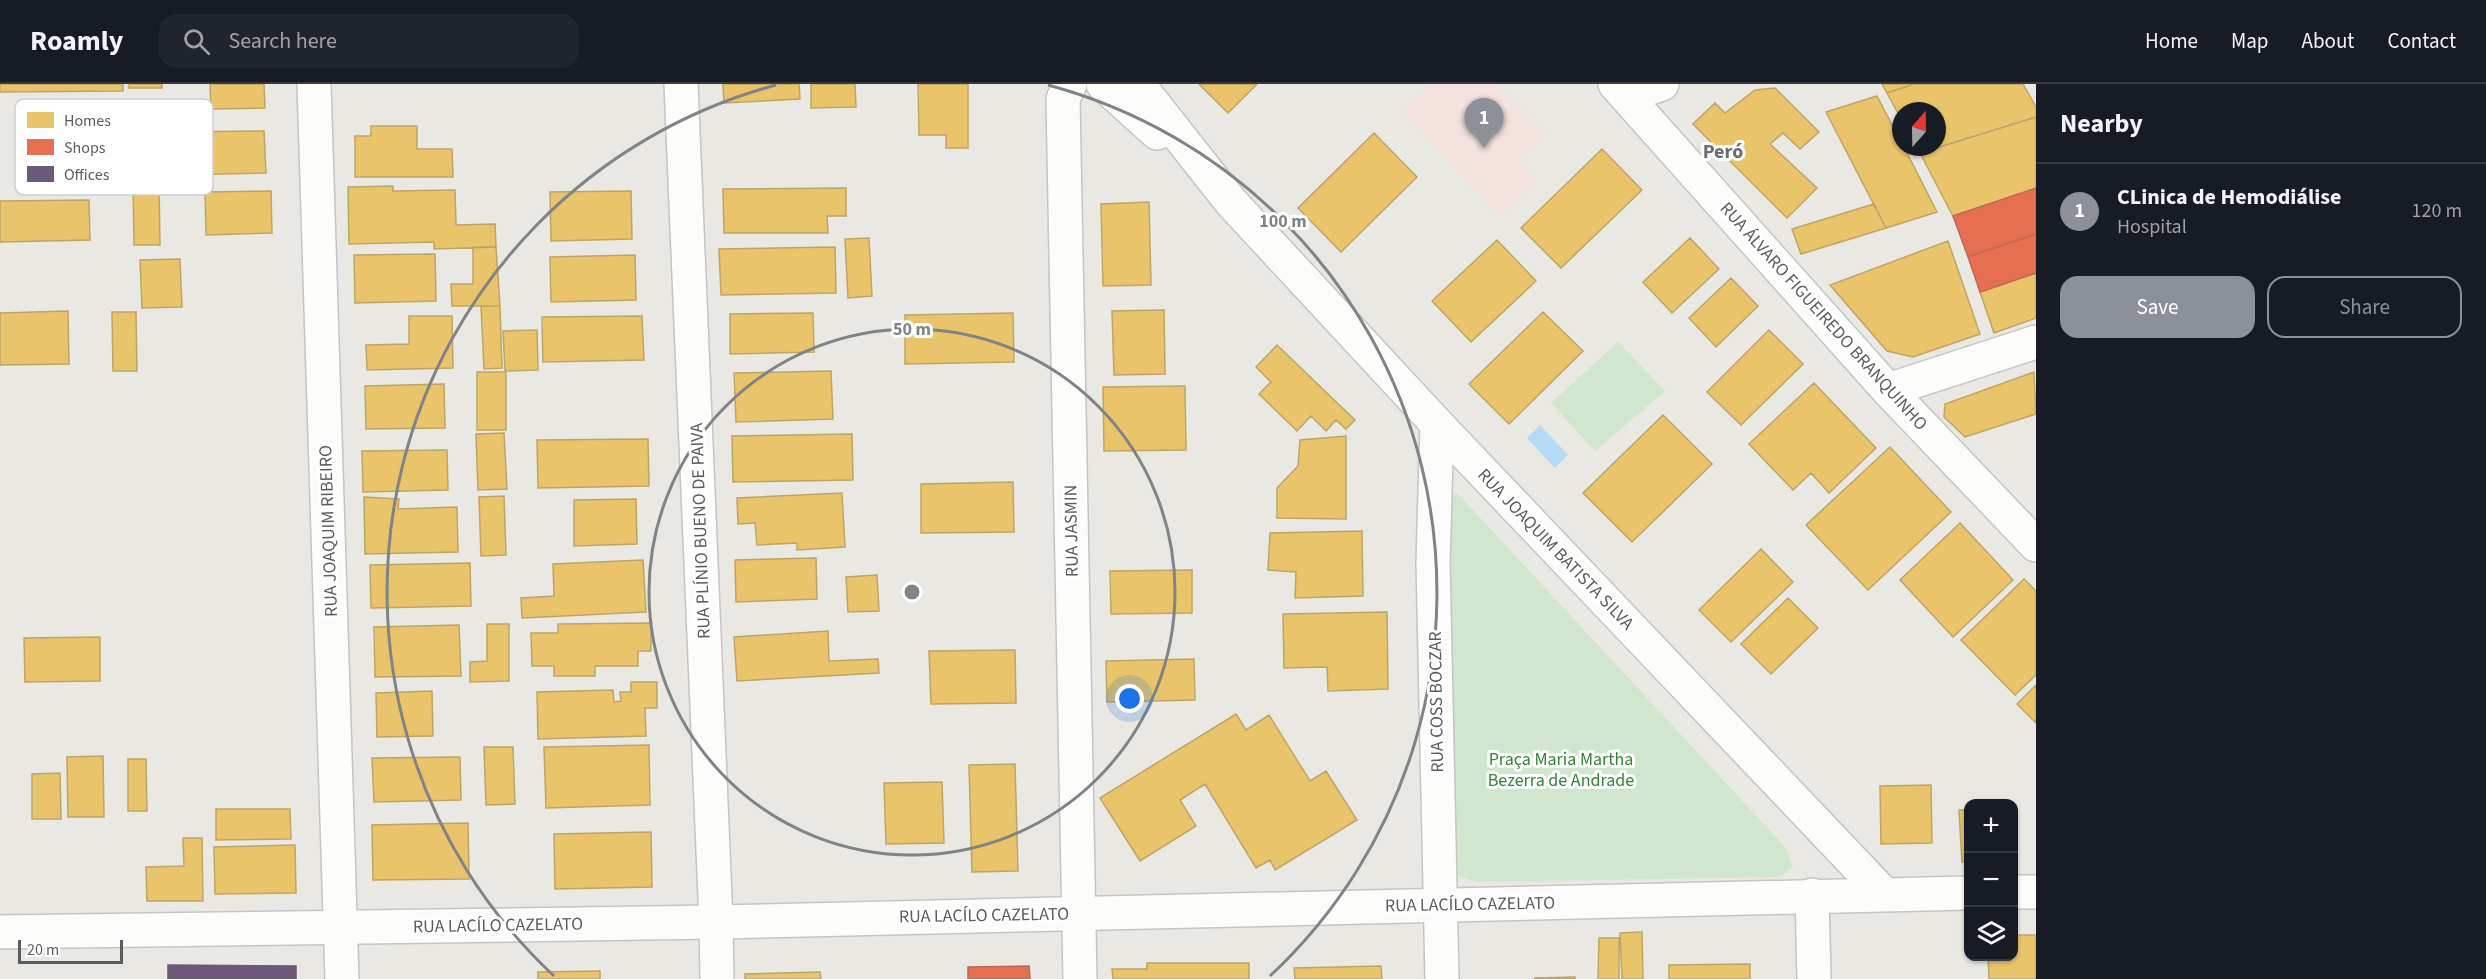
<!DOCTYPE html>
<html lang="en">
<head>
<meta charset="utf-8">
<style>
  body { margin:0; font-family:"Source Sans 3",sans-serif; background:#20242c; color:#f1f3f6 }
  .controls { position:absolute; right:18px; bottom:18px; display:grid; overflow:hidden; border-radius:12px; box-shadow:0 2px 4px #0004 }
  .controls button { width:54px; height:54px; display:grid; place-items:center; padding:0; border:0; border-bottom:2px solid #363941; background:#171b24; color:#f1f3f6; font:30px sans-serif }
  .compass { position:absolute; left:1892px; top:18px; width:54px; height:54px; border-radius:50%; background:#171b24; box-shadow:0 2px 4px #0004; rotate:20deg }
  .scale { position:absolute; left:18px; bottom:15px; width:105px; box-sizing:border-box; padding-left:6px; border:3px solid #595d61; border-top:0; font-size:16px; line-height:21px; white-space:nowrap; color:#595d61; -webkit-text-stroke:4px #fff; paint-order:stroke }
  .you { position:absolute; left:1130px; top:615px; width:21px; height:21px; margin:-15px; border:4px solid #fff; border-radius:50%; background:#1a73e8; box-shadow:0 0 0 9px #1a73e833 }
  .badge { display:grid; place-items:center; width:39px; height:39px; border-radius:50%; background:#8c9099; color:#fff; font-size:20px; font-weight:700 }
  .pin { position:absolute; translate:-50% -50px; filter:drop-shadow(0 2px 3px #0008) }
  .pin::after { content:''; position:absolute; top:32px; width:21px; height:18px; background:inherit; clip-path:polygon(0 0,100% 0,50% 100%) }
  .list { margin:0; padding:0; list-style:none }
  h2 { display:flex; justify-content:space-between; align-items:center; height:78px; margin:0; padding:0 24px; font-size:26px }
  h2 small { font-size:20px; font-weight:400; color:#9ea1a6 }
  .list li { display:grid; grid-template-columns:39px 1fr auto; gap:18px; align-items:center; box-sizing:border-box; height:96px; padding:0 24px; border-top:2px solid #363941 }
  .list b { display:block; font-size:22px; white-space:nowrap }
  .list p { margin:0; font-size:20px; white-space:nowrap; color:#9ea1a6 }
  .list em { font-size:20px; font-style:normal; color:#9ea1a6 }
  .actions { display:flex; gap:12px; padding:18px 24px }
  .actions a { flex:1; padding:14px 0; border:2px solid #8c9099; border-radius:18px; text-align:center; font-size:21px; color:#8c9099 }
  .actions .main { background:#8c9099; color:#fff }
  .icon { flex:none; width:33px; height:33px; fill:none; stroke:currentColor; stroke-width:2; stroke-linecap:round; stroke-linejoin:round }
  .map { position:relative; flex:none; width:2036px; height:895px; overflow:hidden }
  header { display:flex; align-items:center; gap:36px; box-sizing:border-box; height:84px; padding:0 30px; background:#171b24; border-bottom:2px solid #363941 }
  header strong { font-size:28px }
  nav { display:flex; gap:33px; margin-inline-start:auto; font-size:21px }
  .search { width:420px; height:54px; background:#20242c; display:flex; align-items:center; gap:15px; box-sizing:border-box; padding:0 21px; border-radius:18px; color:#9ea1a6; font-size:22px }
  main { display:flex }
  aside { flex:1; background:#171b24 }
  .map>svg:first-child { display:block }
  .medical { fill:#f3e2de }
  .green { fill:#d0e6ce }
  .water { fill:#b4daf7 }
  .homes { fill:#e9c46a; stroke:#bea567; stroke-width:1.5 }
  .shops { fill:#e76f51; stroke:#bc6a56; stroke-width:1.5 }
  .offices { fill:#6d597a; stroke:#675a72; stroke-width:1.5 }
  .lines { fill:none; stroke-linecap:round; stroke-linejoin:round }
  .minor-casing { stroke:#c5c5c4; stroke-width:36 }
  .tertiary-casing { stroke:#c5c5c4; stroke-width:36 }
  .minor { stroke:#fcfcfb; stroke-width:33 }
  .tertiary { stroke:#fcfcfb; stroke-width:33 }
  .ring { fill:none; stroke:#818485; stroke-width:3 }
  .labels { text-anchor:middle; stroke-width:6; stroke-linejoin:round; paint-order:stroke }
  .street-label { font-size:18px; fill:#595d61; stroke:#fff }
  .park-label { font-size:18px; fill:#338638; stroke:#fff }
  .neighbourhood-label { font-size:20px; font-weight:bold; fill:#6a6e73; stroke:#fff }
  .key { fill:#fff; stroke:#cdced0; stroke-width:1.5 }
  .key-label { font-size:16px; fill:#595d61 }
  .centre { fill:#818485; stroke:#fff; stroke-width:3 }
  .ring-label { font-size:18px; text-anchor:middle; font-weight:bold; fill:#818485; stroke:#fff; stroke-width:6; stroke-linejoin:round; paint-order:stroke }
</style>
</head>
<body>
<header>
<strong>Roamly</strong>
<div class="search"><svg class="icon" aria-label="search" viewBox="0 0 24 24"><circle cx="10" cy="10" r="6"/><path d="M15 15l6 6"/></svg>Search here</div>
<nav><a>Home</a><a>Map</a><a>About</a><a>Contact</a></nav>
</header>
<main>
<div class="map">
<svg width="2036" height="895" viewBox="0 0 2036 895">
  <rect width="100%" height="100%" fill="#e9e8e3"/>
  <path class="medical" d="M 1432,0 L 1459,0 L 1465,6 L 1471,0 L 1496,0 L 1545,51 L 1518,77 L 1537,97 L 1500,131 L 1402,28 Z"/>
  <path class="green" d="M 1618,258 L 1665,307 L 1595,367 L 1551,319 Z
    M 1449,408 L 1457,409 L 1785,763 L 1793,783 L 1779,793 L 1476,798 L 1459,792 L 1451,779 L 1445,413 Z"/>
  <path class="water" d="M 1540,341 L 1568,371 L 1555,384 L 1527,354 Z"/>
  <path class="homes" d="M 0,0 L 123,0 L 123,7 L 0,8 Z
    M 129,0 L 162,0 L 162,4 L 129,4 Z
    M 210,0 L 264,0 L 265,24 L 211,25 Z
    M 723,0 L 799,0 L 800,15 L 724,19 Z
    M 811,0 L 855,0 L 856,23 L 811,24 Z
    M 918,0 L 968,0 L 968,64 L 946,64 L 946,51 L 919,51 Z
    M 1199,0 L 1257,0 L 1228,29 Z
    M 1882,0 L 1914,0 L 1887,9 Z
    M 1914,0 L 2023,0 L 2036,23 L 2036,33 L 1920,69 L 1916,63 L 1937,63 L 1937,27 L 1901,27 L 1901,35 L 1887,9 Z
    M 1775,4 L 1819,48 L 1800,65 L 1783,49 L 1770,60 L 1817,104 L 1787,134 L 1693,40 L 1715,19 L 1725,29 L 1755,6 Z
    M 1877,12 L 1901,58 L 1901,63 L 1904,63 L 1937,128 L 1886,144 L 1826,28 Z
    M 2036,33 L 2036,104 L 1953,132 L 1920,69 Z
    M 371,42 L 417,42 L 417,65 L 452,65 L 453,93 L 355,93 L 355,52 L 371,52 Z
    M 264,47 L 266,89 L 180,91 L 179,48 Z
    M 1374,49 L 1417,93 L 1341,168 L 1298,124 Z
    M 1602,65 L 1642,106 L 1561,184 L 1521,144 Z
    M 133,101 L 159,101 L 160,161 L 134,161 Z
    M 393,102 L 393,107 L 455,106 L 456,141 L 495,140 L 496,163 L 434,165 L 434,158 L 349,160 L 348,103 Z
    M 846,104 L 846,132 L 827,132 L 828,149 L 724,149 L 723,105 Z
    M 271,107 L 272,149 L 206,151 L 205,108 Z
    M 631,107 L 632,155 L 551,157 L 550,108 Z
    M 89,116 L 90,156 L 0,158 L 0,117 Z
    M 1149,118 L 1151,201 L 1103,202 L 1101,120 Z
    M 1874,120 L 1886,144 L 1801,170 L 1792,145 Z
    M 869,154 L 872,212 L 848,214 L 845,155 Z
    M 1690,154 L 1719,185 L 1672,229 L 1643,198 Z
    M 1497,156 L 1536,197 L 1471,258 L 1432,217 Z
    M 1948,157 L 1980,250 L 1913,273 L 1887,267 L 1830,201 Z
    M 473,163 L 496,163 L 500,222 L 452,222 L 451,200 L 473,200 Z
    M 835,163 L 836,209 L 721,211 L 719,165 Z
    M 435,170 L 436,217 L 355,219 L 354,171 Z
    M 635,171 L 636,216 L 551,218 L 550,173 Z
    M 180,175 L 182,223 L 142,224 L 140,176 Z
    M 2036,189 L 2036,234 L 1994,249 L 1980,208 Z
    M 1731,194 L 1758,222 L 1716,263 L 1689,234 Z
    M 481,222 L 500,222 L 502,284 L 484,285 Z
    M 1164,226 L 1165,290 L 1114,291 L 1112,227 Z
    M 68,227 L 69,280 L 0,281 L 0,229 Z
    M 112,228 L 136,228 L 137,287 L 113,287 Z
    M 1543,228 L 1583,267 L 1509,340 L 1469,300 Z
    M 813,229 L 814,268 L 730,270 L 730,230 Z
    M 1013,229 L 1014,278 L 905,280 L 905,231 Z
    M 409,232 L 452,232 L 453,284 L 367,286 L 366,261 L 409,260 Z
    M 642,232 L 644,276 L 543,278 L 542,233 Z
    M 537,246 L 538,286 L 505,287 L 503,247 Z
    M 1769,246 L 1803,280 L 1741,341 L 1707,308 Z
    M 1277,261 L 1355,336 L 1346,345 L 1336,336 L 1326,347 L 1311,332 L 1297,347 L 1259,310 L 1271,298 L 1256,283 Z
    M 831,287 L 833,335 L 736,338 L 734,289 Z
    M 477,288 L 506,288 L 506,346 L 477,346 Z
    M 2034,288 L 2036,330 L 1965,353 L 1944,333 L 1945,320 Z
    M 1814,299 L 1876,364 L 1829,409 L 1811,389 L 1793,406 L 1749,360 Z
    M 444,300 L 445,344 L 366,345 L 365,302 Z
    M 1185,302 L 1186,366 L 1104,367 L 1103,303 Z
    M 1663,331 L 1712,380 L 1632,458 L 1583,409 Z
    M 504,349 L 507,405 L 478,406 L 476,350 Z
    M 852,350 L 853,396 L 733,398 L 732,352 Z
    M 1346,352 L 1346,435 L 1277,434 L 1277,404 L 1298,382 L 1300,356 Z
    M 648,355 L 649,402 L 538,404 L 537,356 Z
    M 1890,363 L 1951,428 L 1868,506 L 1806,441 Z
    M 447,366 L 448,406 L 363,408 L 362,367 Z
    M 1013,398 L 1014,448 L 921,449 L 921,400 Z
    M 842,409 L 845,463 L 797,466 L 797,459 L 757,461 L 755,439 L 738,440 L 737,414 Z
    M 504,412 L 506,471 L 481,472 L 479,413 Z
    M 364,413 L 399,415 L 398,425 L 457,423 L 458,468 L 365,470 Z
    M 636,415 L 637,460 L 574,462 L 574,416 Z
    M 1960,439 L 2013,496 L 1953,553 L 1900,496 Z
    M 1362,447 L 1363,512 L 1295,514 L 1296,488 L 1268,486 L 1270,449 Z
    M 1761,465 L 1793,498 L 1731,558 L 1699,526 Z
    M 816,474 L 817,515 L 736,518 L 735,476 Z
    M 643,476 L 646,528 L 522,534 L 521,514 L 554,512 L 553,480 Z
    M 470,479 L 471,522 L 371,524 L 370,481 Z
    M 1192,486 L 1192,529 L 1111,530 L 1110,487 Z
    M 877,491 L 879,527 L 848,528 L 846,493 Z
    M 2024,495 L 2036,507 L 2036,591 L 2015,611 L 1961,556 Z
    M 1788,514 L 1818,544 L 1771,590 L 1741,560 Z
    M 1387,528 L 1388,605 L 1328,607 L 1327,583 L 1284,584 L 1283,530 Z
    M 651,539 L 651,567 L 638,567 L 638,582 L 595,582 L 595,592 L 554,592 L 554,582 L 532,582 L 531,549 L 558,549 L 558,540 Z
    M 487,540 L 509,540 L 509,597 L 470,598 L 470,578 L 487,577 Z
    M 459,541 L 461,592 L 375,593 L 374,543 Z
    M 828,547 L 829,577 L 878,575 L 879,589 L 737,597 L 734,553 Z
    M 100,553 L 100,597 L 25,598 L 24,554 Z
    M 1015,566 L 1016,619 L 931,620 L 929,567 Z
    M 1194,575 L 1195,616 L 1107,618 L 1106,577 Z
    M 631,598 L 657,598 L 657,624 L 645,624 L 646,652 L 538,655 L 537,608 L 613,606 L 614,618 L 621,617 L 620,608 L 631,608 Z
    M 2036,601 L 2036,639 L 2017,620 Z
    M 432,607 L 433,652 L 377,653 L 376,609 Z
    M 1236,630 L 1246,646 L 1269,631 L 1310,697 L 1326,687 L 1357,736 L 1275,786 L 1270,776 L 1256,784 L 1205,700 L 1180,716 L 1196,742 L 1140,777 L 1100,714 Z
    M 649,661 L 650,721 L 546,724 L 544,663 Z
    M 484,663 L 513,663 L 515,720 L 486,721 Z
    M 103,672 L 104,733 L 68,733 L 67,673 Z
    M 460,673 L 461,716 L 374,718 L 372,674 Z
    M 128,675 L 146,675 L 147,727 L 128,727 Z
    M 1015,680 L 1018,787 L 972,788 L 969,681 Z
    M 60,689 L 61,735 L 32,735 L 32,690 Z
    M 942,698 L 944,759 L 886,760 L 884,699 Z
    M 1931,701 L 1932,759 L 1881,760 L 1880,702 Z
    M 216,725 L 290,725 L 291,755 L 216,756 Z
    M 1959,726 L 1968,726 L 1968,778 L 1962,778 Z
    M 468,739 L 469,795 L 373,796 L 372,741 Z
    M 651,748 L 652,803 L 555,805 L 554,750 Z
    M 183,754 L 202,754 L 203,817 L 147,817 L 146,783 L 184,782 Z
    M 295,761 L 296,809 L 215,810 L 214,763 Z
    M 1642,848 L 1643,895 L 1622,895 L 1620,849 Z
    M 2014,851 L 2036,851 L 2036,895 L 1989,895 L 1988,872 L 2014,872 Z
    M 1599,854 L 1619,854 L 1619,895 L 1598,895 Z
    M 1147,879 L 1249,879 L 1249,895 L 1113,895 L 1112,885 L 1147,885 Z
    M 1750,880 L 1750,895 L 1669,895 L 1669,881 Z
    M 1381,882 L 1382,895 L 1295,895 L 1294,884 Z
    M 600,887 L 600,895 L 538,895 L 538,888 Z
    M 820,888 L 821,895 L 745,895 L 745,890 Z
    M 1575,893 L 1575,895 L 1535,895 L 1535,894 Z"/>
  <path class="shops" d="M 2036,104 L 2036,150 L 1968,173 L 1953,132 Z
    M 2036,150 L 2036,189 L 1980,208 L 1968,173 Z
    M 1029,882 L 1030,895 L 968,895 L 968,883 Z"/>
  <path class="offices" d="M 168,881 L 296,882 L 296,895 L 168,895 Z"/>
  <g class="lines">
    <defs>
      <path id="minor" d="M 314,0 L 342,895
        M 681,0 L 716,838 L 717,895
        M 1070,0 L 1063,15 L 1080,895
        M 1615,0 L 1888,306 L 2036,461
        M 1627,12 L 1662,0
        M 1888,306 L 2036,258
        M 1437,340 L 1433,479 L 1442,895
        M 1812,811 L 1814,895"/>
      <path id="tertiary" d="M 1103,0 L 1157,49
        M 1138,0 L 1231,118 L 1437,340 L 1884,810
        M 2014,808 L 2036,808
        M 0,848 L 716,838 L 1968,809"/>
    </defs>
    <use href="#minor" class="minor-casing"/>
    <use href="#tertiary" class="tertiary-casing"/>
    <use href="#minor" class="minor"/>
    <use href="#tertiary" class="tertiary"/>
  </g>
  <g class="ring">
    <circle cx="912" cy="508" r="263"/>
    <path d="M554 892A525 525 0 0 1 776 1M1048 1A525 525 0 0 1 1270 892"/>
  </g>
  <g class="labels">
    <g class="street-label">
      <text transform="translate(1824 232) rotate(48)" y="6">RUA ÁLVARO FIGUEIREDO BRANQUINHO</text>
      <text transform="translate(328 447) rotate(-92)" y="6">RUA JOAQUIM RIBEIRO</text>
      <text transform="translate(700 447) rotate(-92)" y="6">RUA PLÍNIO BUENO DE PAIVA</text>
      <text transform="translate(1071 447) rotate(-91)" y="6">RUA JASMIN</text>
      <text transform="translate(1556 465) rotate(46)" y="6">RUA JOAQUIM BATISTA SILVA</text>
      <text transform="translate(1436 618) rotate(-91)" y="6">RUA COSS BOCZAR</text>
      <text transform="translate(1470 820) rotate(-1)" y="6">RUA LACÍLO CAZELATO</text>
      <text transform="translate(984 831) rotate(-1)" y="6">RUA LACÍLO CAZELATO</text>
      <text transform="translate(498 841) rotate(-1)" y="6">RUA LACÍLO CAZELATO</text>
    </g>
    <g class="park-label">
      <text x="1561" y="681">Praça Maria Martha<tspan x="1561" dy="21">Bezerra de Andrade</tspan></text>
    </g>
    <g class="neighbourhood-label">
      <text x="1723" y="74">Peró</text>
    </g>
  </g>
  <rect x="15" y="15" width="198" height="96" rx="9" class="key"/>
  <rect x="27" y="28" width="27" height="16" fill="#e9c46a"/>
  <rect x="27" y="55" width="27" height="16" fill="#e76f51"/>
  <rect x="27" y="82" width="27" height="16" fill="#6d597a"/>
  <g class="key-label">
    <text x="64" y="42">Homes</text>
    <text x="64" y="69">Shops</text>
    <text x="64" y="96">Offices</text>
  </g>
  <circle cx="912" cy="508" r="9" class="centre"/>
  <g class="ring-label">
    <text x="1283" y="143">100 m</text>
    <text x="912" y="251">50 m</text>
  </g>
</svg>
<div class="controls">
<button>+</button>
<button>−</button>
<button><svg class="icon" aria-label="layers" viewBox="0 0 24 24"><path d="M12 4l9 5-9 5-9-5zM3 14l9 5 9-5"/></svg></button>
</div>
<svg class="compass" viewBox="-18 -18 36 36"><path d="M0-13l5 13h-10z" fill="#e53935"/><path d="M0 13l5-13h-10z" fill="#9ea1a6"/></svg>
<div class="scale">20 m</div>
<div class="you"></div>
<div class="pin badge" style="left:1484px;top:64px">1</div>
</div>
<aside>
<h2>Nearby<small></small></h2>
<ul class="list">
<li><span class="badge">1</span><div><b>CLinica de Hemodiálise</b><p>Hospital</p></div><em>120 m</em></li>
</ul>
<div class="actions"><a class="main">Save</a><a>Share</a></div>
</aside>
</main>
</body>
</html>
